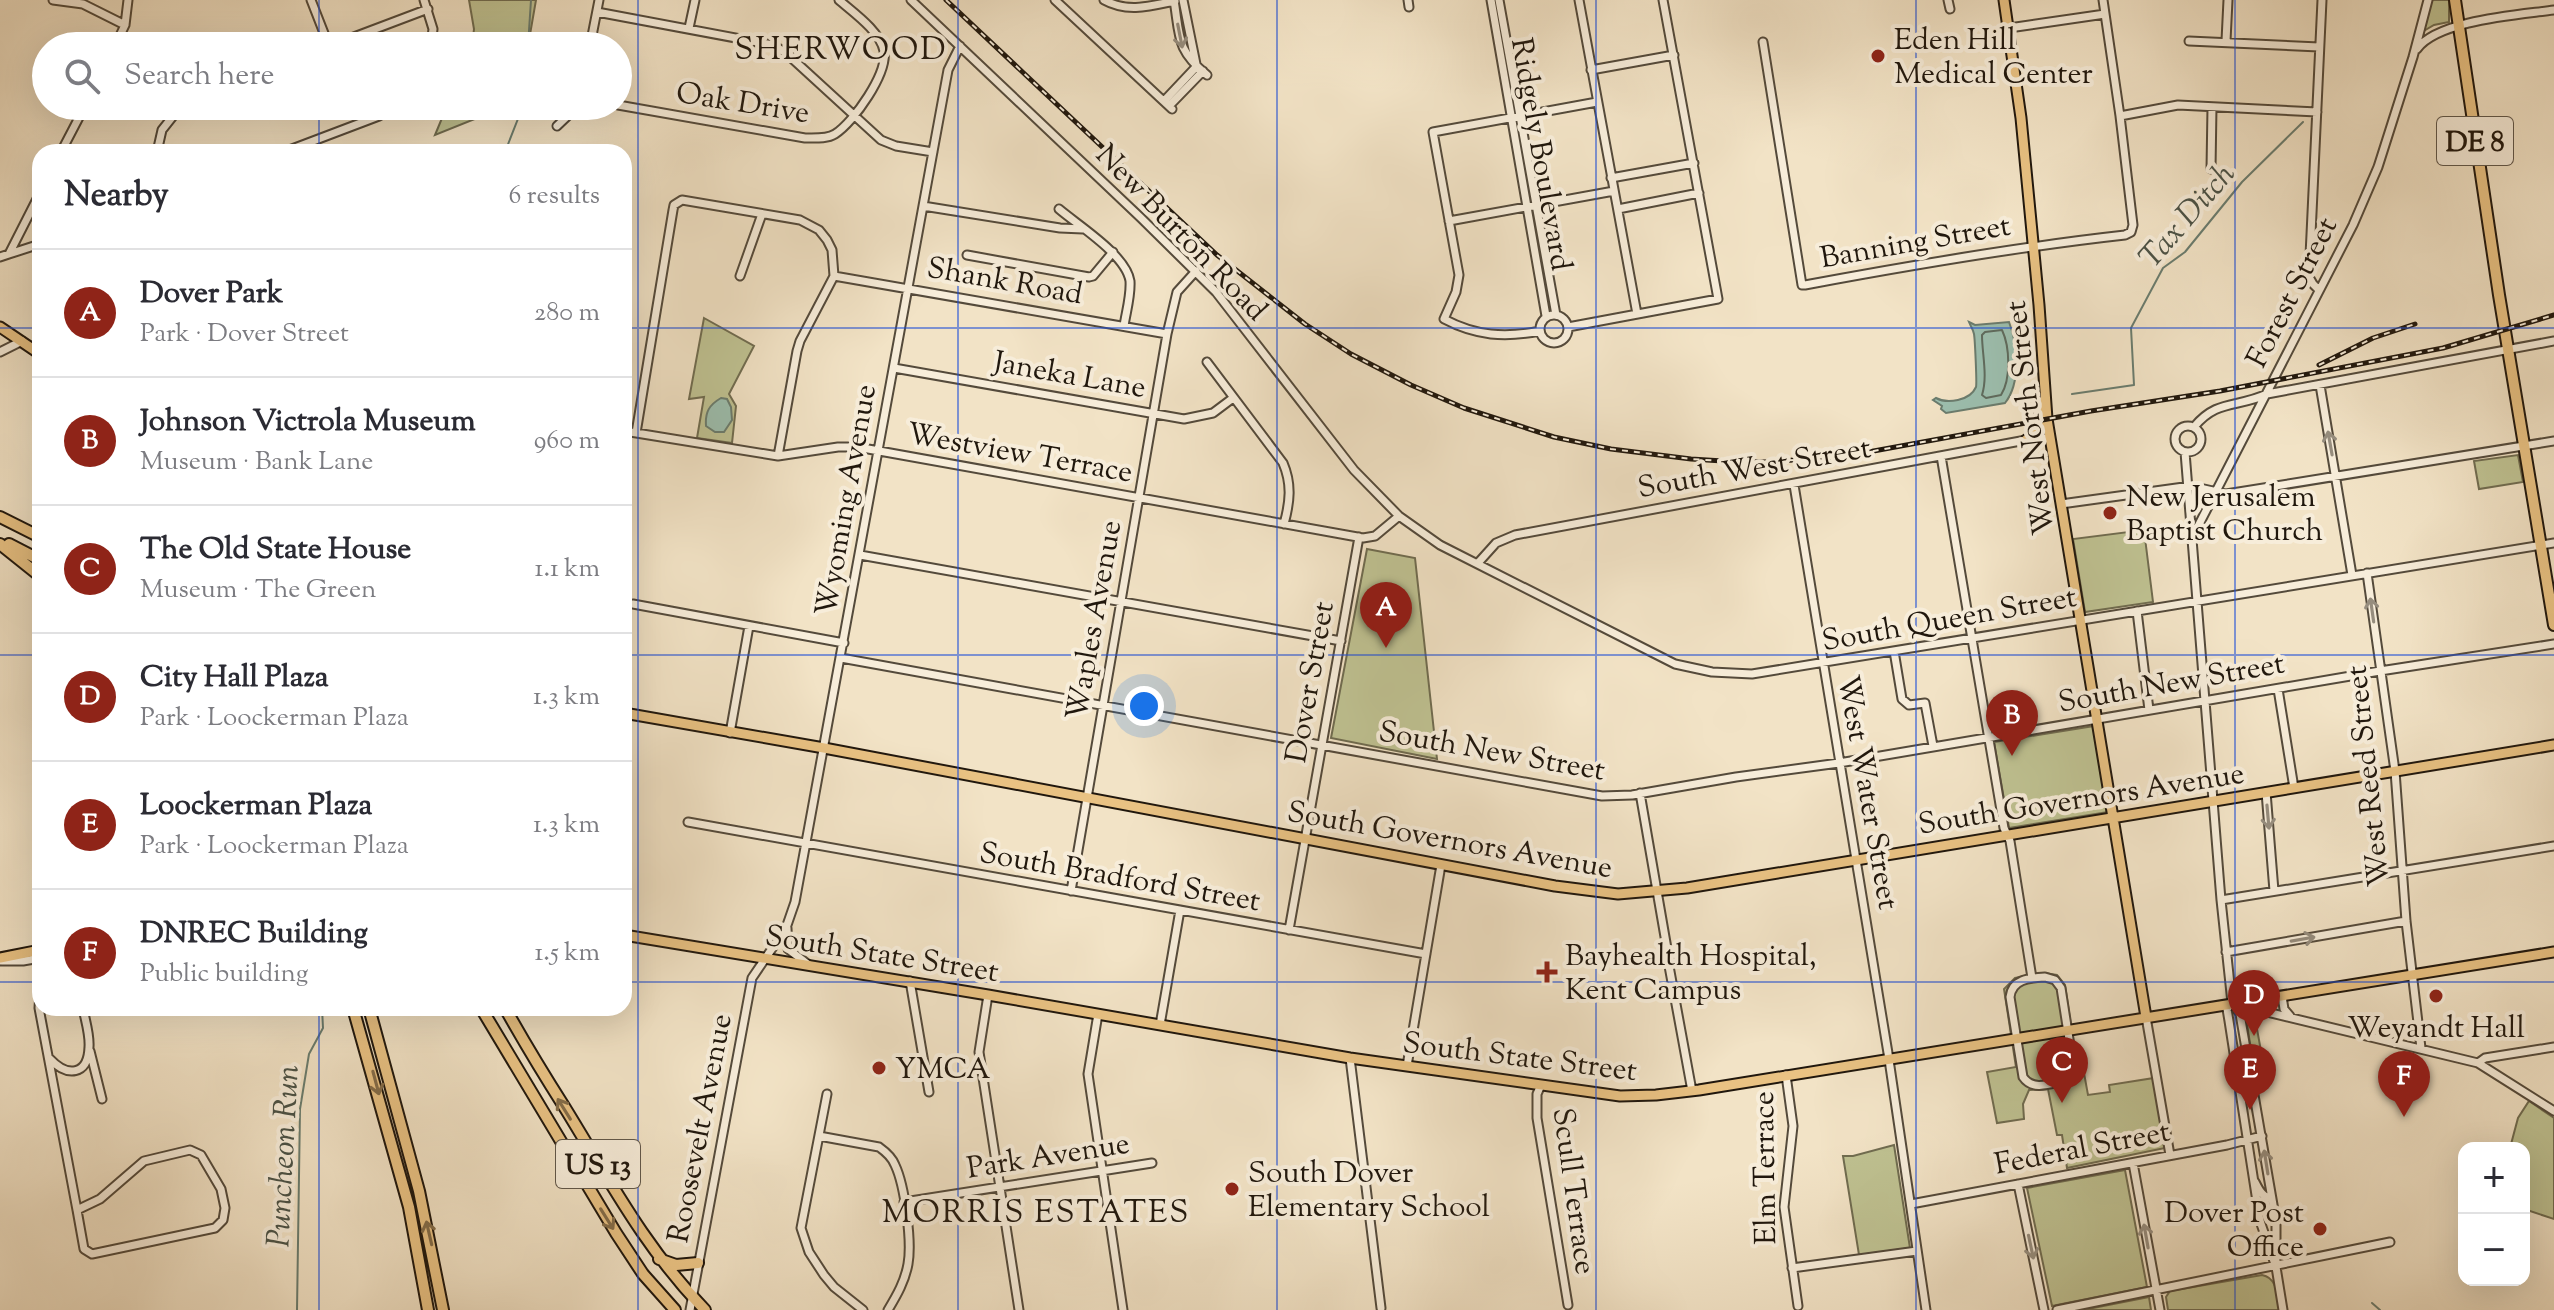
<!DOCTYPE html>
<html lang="en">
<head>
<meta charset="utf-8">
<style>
  body { margin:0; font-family:"Sorts Mill Goudy",serif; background:#f7f7f7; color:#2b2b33 }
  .controls { position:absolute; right:24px; bottom:24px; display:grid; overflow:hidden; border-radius:16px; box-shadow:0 8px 32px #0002 }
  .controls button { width:72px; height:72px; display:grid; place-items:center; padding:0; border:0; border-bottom:2px solid #e1e1e2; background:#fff; color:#2b2b33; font:40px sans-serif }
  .you { position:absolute; left:1144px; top:706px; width:28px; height:28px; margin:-20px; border:6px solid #fff; border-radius:50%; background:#1a73e8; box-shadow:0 0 0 12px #1a73e833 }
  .badge { display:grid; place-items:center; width:52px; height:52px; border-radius:50%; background:#8f2418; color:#fff; font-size:26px; font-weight:700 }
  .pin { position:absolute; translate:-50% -66px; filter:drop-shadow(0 2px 4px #0008) }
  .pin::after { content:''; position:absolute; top:42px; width:28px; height:24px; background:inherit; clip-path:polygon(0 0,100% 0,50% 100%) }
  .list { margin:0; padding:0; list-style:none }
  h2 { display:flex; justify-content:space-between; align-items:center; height:104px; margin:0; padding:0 32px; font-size:34px }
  h2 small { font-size:26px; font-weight:400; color:#7c7c81 }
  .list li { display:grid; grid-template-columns:52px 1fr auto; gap:24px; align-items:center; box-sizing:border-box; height:128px; padding:0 32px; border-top:2px solid #e1e1e2 }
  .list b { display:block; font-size:30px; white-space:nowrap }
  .list p { margin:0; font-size:26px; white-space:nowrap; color:#7c7c81 }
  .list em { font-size:26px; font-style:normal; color:#7c7c81 }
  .icon { flex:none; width:44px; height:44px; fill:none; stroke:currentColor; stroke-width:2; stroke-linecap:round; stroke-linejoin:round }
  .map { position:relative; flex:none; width:2554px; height:1310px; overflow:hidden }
  .search { position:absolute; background:#fff; box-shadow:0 8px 32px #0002; left:32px; top:32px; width:600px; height:88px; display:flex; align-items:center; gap:20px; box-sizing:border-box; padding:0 28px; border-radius:44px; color:#7c7c81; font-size:30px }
  .panel { position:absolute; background:#fff; box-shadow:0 8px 32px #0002; left:32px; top:144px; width:600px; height:872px; border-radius:24px }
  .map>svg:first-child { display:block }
  .green { fill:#bfc292; stroke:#706c50; stroke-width:2 }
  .water { fill:#9cbfaf; stroke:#6a7c6e; stroke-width:2 }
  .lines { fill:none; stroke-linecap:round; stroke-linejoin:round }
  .shore { stroke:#5e6b5e; stroke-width:2 }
  .stream { stroke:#6a7c6e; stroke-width:2 }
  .minor-casing { stroke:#544a3b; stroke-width:11 }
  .major-casing { stroke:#20170d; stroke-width:13 }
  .highway-casing { stroke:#20170d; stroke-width:14 }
  .minor { stroke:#f7edda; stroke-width:7 }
  .major { stroke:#e9c283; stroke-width:9 }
  .highway { stroke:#e9c283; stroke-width:10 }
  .rail-casing { stroke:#20170d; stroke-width:5 }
  .rail { stroke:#f7edda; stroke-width:2; stroke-dasharray:6; stroke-linecap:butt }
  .oneway { stroke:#968d7e }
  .oneway2 { stroke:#846c48 }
  .grid { fill:none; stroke:#1d4ed8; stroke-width:2; stroke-opacity:0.55 }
  .poi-dot { fill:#8f2418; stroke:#f7edda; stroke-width:3 }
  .labels { text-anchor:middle; stroke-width:8; stroke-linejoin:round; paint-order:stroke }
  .shield { fill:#f7edda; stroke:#60574a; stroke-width:2 }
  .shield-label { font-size:28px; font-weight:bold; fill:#20170d }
  .poi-label { font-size:30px; fill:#20170d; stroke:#f7edda; text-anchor:start }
  .street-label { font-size:30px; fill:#20170d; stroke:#f7edda }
  .neighbourhood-label { font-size:32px; letter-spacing:2px; fill:#20170d; stroke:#f7edda }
  .water-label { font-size:32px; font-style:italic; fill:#4b5246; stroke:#f7edda }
</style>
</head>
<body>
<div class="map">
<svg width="2554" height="1310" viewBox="0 0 2554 1310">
  <rect width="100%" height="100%" fill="#f2e3c6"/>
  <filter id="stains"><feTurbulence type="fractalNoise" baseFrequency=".0025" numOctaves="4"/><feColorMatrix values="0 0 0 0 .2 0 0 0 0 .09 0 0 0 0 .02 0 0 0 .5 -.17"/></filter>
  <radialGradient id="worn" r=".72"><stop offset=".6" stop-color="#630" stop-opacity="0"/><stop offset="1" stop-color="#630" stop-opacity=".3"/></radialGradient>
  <path class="green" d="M 469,0 L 536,0 L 528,46 L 472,46 L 474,29 Z
    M 2431,0 L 2449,0 L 2449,22 L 2434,25 L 2422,32 Z
    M 447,106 L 507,106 L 435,135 Z
    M 704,318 L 754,346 L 729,394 L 736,406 L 732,443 L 697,438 L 704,397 L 689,399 Z
    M 2518,455 L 2523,482 L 2479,489 L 2474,461 Z
    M 2144,530 L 2153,602 L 2085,612 L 2073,539 Z
    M 1367,549 L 1415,558 L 1437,759 L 1331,738 Z
    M 2094,726 L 2108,812 L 2009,828 L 1994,742 Z
    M 2044,973 L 2057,975 L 2065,985 L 2078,1073 L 2084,1073 L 2088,1095 L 2110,1092 L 2109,1085 L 2154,1078 L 2165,1148 L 2067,1168 L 2062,1135 L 2057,1135 L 2048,1089 L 2029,1090 L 2023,1104 L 2024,1119 L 1997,1123 L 1987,1072 L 2016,1067 L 2004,989 L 2015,978 Z
    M 2251,1014 L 2255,1018 L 2263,1062 L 2253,1062 L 2246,1018 Z
    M 2529,1101 L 2554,1118 L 2554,1219 L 2524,1209 L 2524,1148 L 2510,1148 L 2518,1118 Z
    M 1894,1145 L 1910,1248 L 1859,1255 L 1843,1156 L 1853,1156 Z
    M 2125,1170 L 2147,1287 L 2052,1306 L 2027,1188 Z
    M 2262,1275 C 2278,1278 2277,1296 2280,1310 L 2168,1310 L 2166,1297 L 2170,1291 Z
    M 2149,1297 L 2151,1310 L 2083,1310 Z"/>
  <path class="water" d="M 1969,322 L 1975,325 L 2009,322 C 2018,345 2021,383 2005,403 L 1946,413 L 1941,409 L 1942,406 L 1933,400 L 1936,398 C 1947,404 1970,401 1976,387 C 1977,384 1975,340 1974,334 C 1973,329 1971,327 1969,322 Z
    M 721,398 L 727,399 L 731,407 L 732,420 L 724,432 L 715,432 L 706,426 C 705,412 709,405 721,398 Z"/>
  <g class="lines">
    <path class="shore" d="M 2002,330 C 2010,347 2011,379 2001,395 L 1986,398 L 1982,395 C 1988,376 1982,354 1982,335 L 1985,332 Z"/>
    <path class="stream" d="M 528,46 L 531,0
      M 505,152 L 523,106
      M 2072,394 L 2134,385 L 2131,328 L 2163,268 L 2185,252 L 2242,182 L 2303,122
      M 2372,1303 L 2380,1310
      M 297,1310 L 300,1109 L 309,1054 L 323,1028 L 322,1008"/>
    <defs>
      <path id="minor" d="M 53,0 L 83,4 L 125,25
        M 311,0 L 329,46
        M 424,0 L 433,29 L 431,46
        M 911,0 L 1141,218 L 1216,292 L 1354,470 L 1399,516 L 1440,545 L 1675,664 L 1712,672 L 1752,674 L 2554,543
        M 1055,0 L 1172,109
        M 1104,0 C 1127,13 1151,6 1175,1
        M 1174,0 C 1180,37 1176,50 1207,75
        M 1183,0 L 1196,64
        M 1408,0 L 1409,7
        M 1491,0 L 1546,316
        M 1499,0 L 1556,315
        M 1579,0 L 1637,314
        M 1948,0 L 1950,9
        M 597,12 L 773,45 L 786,53 L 881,140 L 896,146 L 933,152
        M 689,28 L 695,0
        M 2009,28 L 2105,14
        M 2189,41 L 2319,47
        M 2226,41 L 2228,0
        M 1763,42 L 1802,285
        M 115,46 L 125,25 L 128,0
        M 330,46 L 428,9
        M 590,46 L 599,0
        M 2417,49 C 2438,20 2519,15 2554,10
        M 1591,70 L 1674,55
        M 1164,101 L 1197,66
        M 618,105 L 805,138 C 815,138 827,139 835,134 C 854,122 888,73 884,51 C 880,31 854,13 839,0
        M 1169,106 L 1203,71
        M 2120,116 L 2178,105 L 2317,112
        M 557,126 L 578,106
        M 61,152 L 85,106
        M 157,152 L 162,130 L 181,106
        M 284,152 L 379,116 L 396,106
        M 2211,169 L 2212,107
        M 1611,178 L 1694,163
        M 923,206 L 1060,228 L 1083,229
        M 1059,209 C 1079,226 1126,255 1130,281 C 1131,296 1126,312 1124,326
        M 1618,209 L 1699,193
        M 1449,221 L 1614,191
        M 9,254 L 40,244
        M 967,255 L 1089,277 L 1093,276 L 1113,252
        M 0,257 L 9,254 L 40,193
        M 740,276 L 762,214
        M 834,276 L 1167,334
        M 1805,285 C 1912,265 2017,247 2125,235 L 2131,232 L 2133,225 L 2120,116 L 2103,0
        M 2319,290 L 2313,284 L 2309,277 L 2322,0
        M1540 329a14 14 0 1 1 28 0a14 14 0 1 1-28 0Z
        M 1568,327 L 1718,299 L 1663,0
        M 1540,331 C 1505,338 1476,336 1444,319 L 1456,292 L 1459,275 L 1433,132 L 1597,102
        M 0,352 L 22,341
        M 1207,362 L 1283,463 C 1292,484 1290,502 1284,524
        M 894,368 L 1184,419 L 1213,413 L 1233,398
        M 2320,385 L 2352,575
        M2175 439a13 13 0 1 1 26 0a13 13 0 1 1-26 0Z
        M 2194,427 C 2217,399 2237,408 2267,394 L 2554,341
        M 624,431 L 778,456 L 838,447 L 857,447 L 1363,538 L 1375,536 L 1399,516
        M 636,433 L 673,210 L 674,205 L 682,200 L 800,220 L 819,230 L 827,240 L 832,250 L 834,276 L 800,341 L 797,351 L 778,456
        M 2185,452 L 2221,900 L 2232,1003 L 2227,1009 L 2229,1021 L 2260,1221 L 2276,1267
        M 1941,456 L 2004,828 L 2010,841 L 2032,978
        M 1794,485 L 1888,1053 L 1926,1310
        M 2061,504 L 2191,486 L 2226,494 L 2554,441
        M 2192,538 L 2353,225 L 2378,167 L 2413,57 L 2428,0
        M 860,555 L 1341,641
        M 1478,563 L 1496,543 L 1515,535 L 2026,440 L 2049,438
        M 2367,573 L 2395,771 L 2406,921 L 2421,1048
        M 633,604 L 844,643
        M 2137,611 L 2149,710
        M 1894,651 L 1902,699 L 1909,705 L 1925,703 L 1933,746
        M 841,658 L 1602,796 L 1632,795 L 1736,777 L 1839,763 L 2380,671 L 2554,644
        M 2278,689 L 2294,788
        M 730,733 L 749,626
        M 2266,792 L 2274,891
        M 1640,793 L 1669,960
        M 688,822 L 1426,954
        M 1071,891 L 1167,334 L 1177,292 L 1196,271
        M 2221,900 L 2554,846
        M 787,928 L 788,949 L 809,965
        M 1289,930 L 1359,537
        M 2226,952 L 2406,921
        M 0,961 L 23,961 L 40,958
        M 1669,966 L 1692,1091
        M 2045,977 L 2055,980 L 2061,988 L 2074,1071 L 2068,1080 C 2052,1083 2033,1092 2023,1077 L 2010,997 C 2012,979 2029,978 2045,977 Z
        M 910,981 L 929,1092
        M 40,991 L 39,1008 L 77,1210
        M 988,995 L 979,1052 L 1019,1310
        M 2282,996 L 2284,1009 L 2290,1016
        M 2234,1005 L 2240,1014 L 2276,1222 L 2276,1267 L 2283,1310
        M 2238,1005 L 2478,1063 L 2554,1111
        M 1098,1014 L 1088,1074 L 1123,1310
        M 2146,1017 L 2170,1155
        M 1160,1025 L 1180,910
        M 90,1051 L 102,1099
        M 1350,1058 L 1381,1308
        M 50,1059 C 67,1077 88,1076 89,1047 C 90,1034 85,1020 83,1008
        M 2478,1063 L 2485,1058 L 2554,1047
        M 1407,1066 L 1441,865
        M 1786,1075 L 1793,1126 L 1784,1207 L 1798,1306
        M 1541,1085 L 1537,1094 L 1537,1118 L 1568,1305
        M 827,1094 L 801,1228 L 809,1252 L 824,1275 L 834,1287 L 863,1310
        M 819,1136 L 879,1147 C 886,1152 892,1157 895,1165 C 905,1186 912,1242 908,1264 C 905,1281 897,1295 888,1310
        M 190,1150 L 201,1155 L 221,1189 L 225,1208 L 223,1220 L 215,1228 L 92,1254 L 84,1249 L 77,1210 L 100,1199 L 144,1161 Z
        M 2133,1163 L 2160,1310
        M 2255,1182 C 2259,1190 2263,1198 2272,1199
        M 2018,1184 L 2044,1310
        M 904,1202 L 1152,1163
        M 1911,1204 L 2227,1145 L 2262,1136
        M 1792,1268 L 1917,1251
        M 690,1310 L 752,978 L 786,928 L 795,902 L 948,70 L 960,46
        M 2057,1310 L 2390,1242"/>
      <path id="major" d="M 2004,0 L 2021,118 L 2039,305 L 2047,419 L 2146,1017
        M 0,327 L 40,354
        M 2026,440 C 2043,431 2040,419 2039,402
        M 624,713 L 824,748 L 1555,886 L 1618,894 L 1687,888 L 2554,745
        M 624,935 L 988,995 L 1350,1058 L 1620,1096 L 1656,1095 L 1699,1090 L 2554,952
        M 0,958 L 40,950"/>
      <path id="highway" d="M 2455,0 L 2499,295 L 2554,625
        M 0,517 L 40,537
        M 0,544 L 40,576
        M 9,544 L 40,560
        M 353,1008 L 409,1207 L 428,1310
        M 369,1008 L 419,1191 L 443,1310
        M 481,1008 L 616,1233 L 643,1274 L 675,1310
        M 505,1008 C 524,1042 544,1075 565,1108 C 610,1181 645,1248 705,1310
        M 567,1154 L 578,1151 L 592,1164
        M 659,1259 L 676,1265 L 698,1263"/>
    </defs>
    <use href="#minor" class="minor-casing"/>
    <use href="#major" class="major-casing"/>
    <use href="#highway" class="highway-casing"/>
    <use href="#minor" class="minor"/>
    <use href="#major" class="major"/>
    <use href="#highway" class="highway"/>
    <defs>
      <path id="rail" d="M 946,0 L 1217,255 L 1305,324 L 1351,354 L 1411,385 L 1464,408 L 1554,437 L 1611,449 L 1691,459 L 1723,461 L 1764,462 L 1841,457 L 2091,411 L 2220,391 L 2443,348 L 2554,315
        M 2319,365 L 2373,338 L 2415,324"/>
    </defs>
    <use href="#rail" class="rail-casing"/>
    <use href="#rail" class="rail"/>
  </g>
  <defs><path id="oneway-shaft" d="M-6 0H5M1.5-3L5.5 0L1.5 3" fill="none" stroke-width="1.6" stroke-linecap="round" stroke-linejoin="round" transform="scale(2)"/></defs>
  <g class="oneway">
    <use href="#oneway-shaft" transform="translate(1180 36) rotate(79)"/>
    <use href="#oneway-shaft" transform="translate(2330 443) rotate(-100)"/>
    <use href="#oneway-shaft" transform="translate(2372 610) rotate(-98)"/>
    <use href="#oneway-shaft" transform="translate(2268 817) rotate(85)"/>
    <use href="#oneway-shaft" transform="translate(2303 939) rotate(-10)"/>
    <use href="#oneway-shaft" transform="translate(2266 1162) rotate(-99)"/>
    <use href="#oneway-shaft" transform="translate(2146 1236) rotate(-100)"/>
    <use href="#oneway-shaft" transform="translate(2031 1247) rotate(78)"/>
  </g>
  <g class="oneway2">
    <use href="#oneway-shaft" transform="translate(376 1083) rotate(75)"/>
    <use href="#oneway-shaft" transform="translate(564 1109) rotate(-122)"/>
    <use href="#oneway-shaft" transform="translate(607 1219) rotate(58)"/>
    <use href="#oneway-shaft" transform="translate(429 1233) rotate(-103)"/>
  </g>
  <path class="grid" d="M 319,0 L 319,46M 638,0 L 638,1310M 958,0 L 958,1310M 1277,0 L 1277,1310M 1596,0 L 1596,1310M 1916,0 L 1916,1310M 2235,0 L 2235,1310M 319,106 L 319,152M 0,328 L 40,328M 624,328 L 2554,328M 0,655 L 40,655M 624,655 L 2554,655M 0,982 L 40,982M 624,982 L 2554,982M 319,1008 L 319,1310"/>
  <g class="poi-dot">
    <circle cx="1878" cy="56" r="8"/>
    <circle cx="2110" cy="513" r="8"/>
    <path d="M1543 960h8v8h8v8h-8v8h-8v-8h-8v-8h8z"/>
    <circle cx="2436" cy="996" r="8"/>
    <circle cx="879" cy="1068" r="8"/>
    <circle cx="1232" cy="1189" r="8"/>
    <circle cx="2320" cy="1229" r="8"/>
  </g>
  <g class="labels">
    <g class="shield">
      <rect x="2437" y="117" width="76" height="48" rx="6"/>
      <rect x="556" y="1140" width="84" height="48" rx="6"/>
    </g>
    <g class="shield-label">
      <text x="2475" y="151">DE 8</text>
      <text x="598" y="1174">US 13</text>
    </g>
    <g class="poi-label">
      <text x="1894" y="49">Eden Hill<tspan x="1894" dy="34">Medical Center</tspan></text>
      <text x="2126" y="506">New Jerusalem<tspan x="2126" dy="34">Baptist Church</tspan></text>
      <text x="1565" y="965">Bayhealth Hospital,<tspan x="1565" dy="34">Kent Campus</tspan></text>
      <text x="2436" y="1037" text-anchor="middle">Weyandt Hall</text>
      <text x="895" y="1078">YMCA</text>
      <text x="1248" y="1182">South Dover<tspan x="1248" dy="34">Elementary School</tspan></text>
      <text x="2304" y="1222" text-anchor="end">Dover Post<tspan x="2304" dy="34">Office</tspan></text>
    </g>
    <g class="street-label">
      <text transform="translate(743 102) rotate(9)" y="10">Oak Drive</text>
      <text transform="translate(1542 154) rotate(80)" y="10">Ridgely Boulevard</text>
      <text transform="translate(1182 232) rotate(46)" y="10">New Burton Road</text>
      <text transform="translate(1915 241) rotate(-10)" y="10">Banning Street</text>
      <text transform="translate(1005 280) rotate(10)" y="10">Shank Road</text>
      <text transform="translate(2291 292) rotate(-63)" y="10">Forest Street</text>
      <text transform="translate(1070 374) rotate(10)" y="10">Janeka Lane</text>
      <text transform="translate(2029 418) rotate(-97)" y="10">West North Street</text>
      <text transform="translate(1020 452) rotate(10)" y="10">Westview Terrace</text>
      <text transform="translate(1754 467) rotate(-10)" y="10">South West Street</text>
      <text transform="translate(845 500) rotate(-80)" y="10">Wyoming Avenue</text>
      <text transform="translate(1949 618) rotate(-10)" y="10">South Queen Street</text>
      <text transform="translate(1093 620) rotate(-80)" y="10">Waples Avenue</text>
      <text transform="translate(1309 682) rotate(-80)" y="10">Dover Street</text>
      <text transform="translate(2171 682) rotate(-10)" y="10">South New Street</text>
      <text transform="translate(1492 750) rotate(10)" y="10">South New Street</text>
      <text transform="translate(2367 776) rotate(-96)" y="10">West Reed Street</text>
      <text transform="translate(1869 792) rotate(80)" y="10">West Water Street</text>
      <text transform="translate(2081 798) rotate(-9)" y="10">South Governors Avenue</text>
      <text transform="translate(1450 839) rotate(10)" y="10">South Governors Avenue</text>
      <text transform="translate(1120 876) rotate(10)" y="10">South Bradford Street</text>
      <text transform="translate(882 953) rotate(9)" y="10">South State Street</text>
      <text transform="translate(1520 1056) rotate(7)" y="10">South State Street</text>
      <text transform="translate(699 1128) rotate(-79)" y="10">Roosevelt Avenue</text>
      <text transform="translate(2082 1147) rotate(-11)" y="10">Federal Street</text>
      <text transform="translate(1048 1155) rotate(-9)" y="10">Park Avenue</text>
      <text transform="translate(1764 1168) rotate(-91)" y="10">Elm Terrace</text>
      <text transform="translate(1575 1191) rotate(82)" y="10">Scull Terrace</text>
    </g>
    <g class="neighbourhood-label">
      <text x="841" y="59">SHERWOOD</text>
      <text x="1036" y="1222">MORRIS ESTATES</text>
    </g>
    <g class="water-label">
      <text transform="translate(2186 215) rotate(-49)" y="11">Tax Ditch</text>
      <text transform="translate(282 1156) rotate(-87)" y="11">Puncheon Run</text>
    </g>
  </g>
  <rect width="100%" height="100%" filter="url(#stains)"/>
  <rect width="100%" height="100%" fill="url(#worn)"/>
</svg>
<div class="controls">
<button>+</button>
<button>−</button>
</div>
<div class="you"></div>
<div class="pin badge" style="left:1386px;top:648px">A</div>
<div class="pin badge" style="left:2012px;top:756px">B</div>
<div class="pin badge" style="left:2062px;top:1103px">C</div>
<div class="pin badge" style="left:2254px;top:1036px">D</div>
<div class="pin badge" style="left:2250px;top:1110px">E</div>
<div class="pin badge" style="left:2404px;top:1117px">F</div>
<div class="search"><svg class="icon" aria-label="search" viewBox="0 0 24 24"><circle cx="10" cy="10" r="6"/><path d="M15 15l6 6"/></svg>Search here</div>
<section class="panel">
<h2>Nearby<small>6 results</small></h2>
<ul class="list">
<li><span class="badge">A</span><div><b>Dover Park</b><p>Park · Dover Street</p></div><em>280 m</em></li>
<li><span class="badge">B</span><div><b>Johnson Victrola Museum</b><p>Museum · Bank Lane</p></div><em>960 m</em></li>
<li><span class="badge">C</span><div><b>The Old State House</b><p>Museum · The Green</p></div><em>1.1 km</em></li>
<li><span class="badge">D</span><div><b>City Hall Plaza</b><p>Park · Loockerman Plaza</p></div><em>1.3 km</em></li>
<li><span class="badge">E</span><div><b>Loockerman Plaza</b><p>Park · Loockerman Plaza</p></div><em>1.3 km</em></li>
<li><span class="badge">F</span><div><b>DNREC Building</b><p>Public building</p></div><em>1.5 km</em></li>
</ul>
</section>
</div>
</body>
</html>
